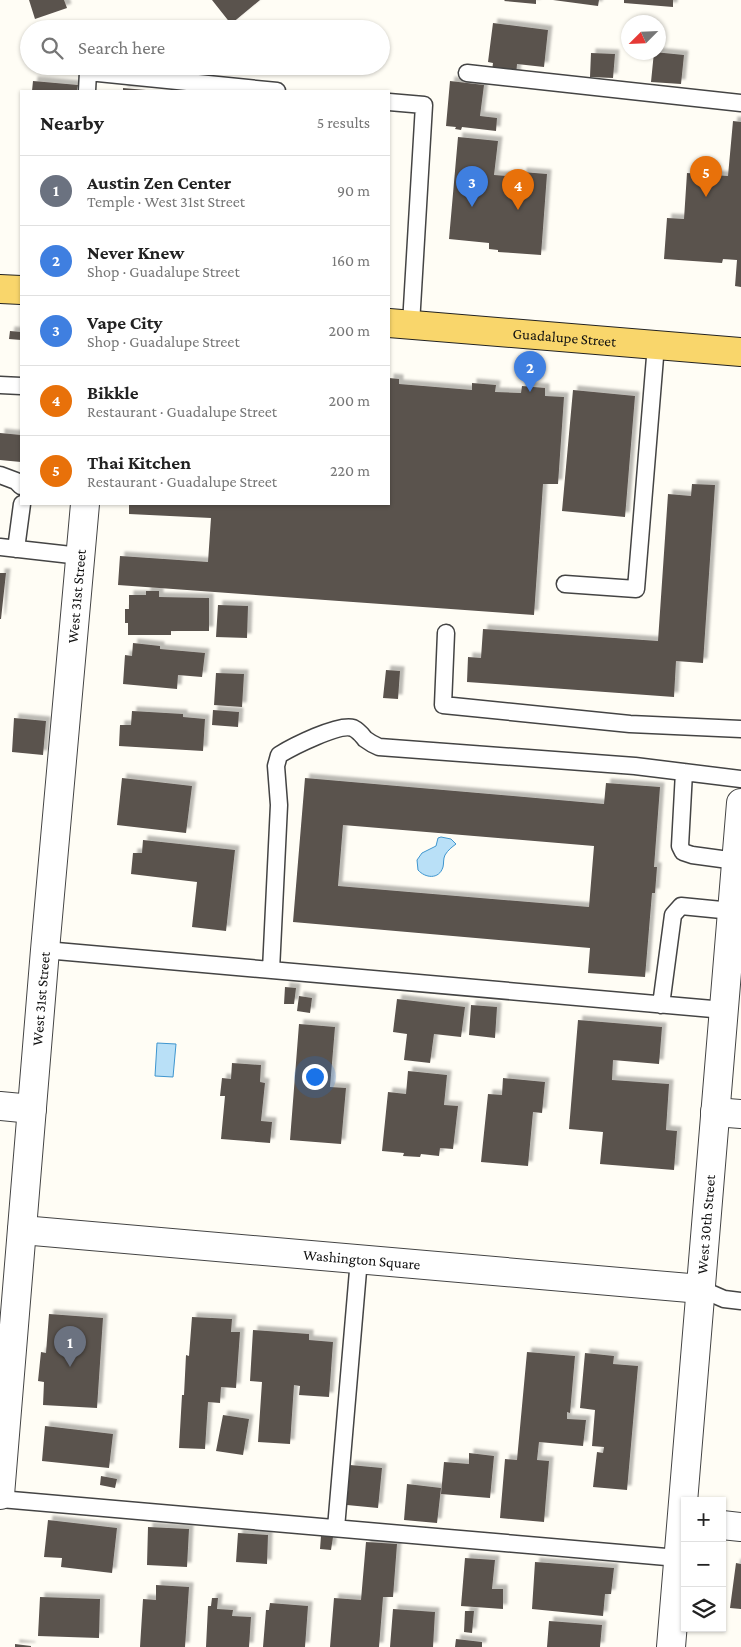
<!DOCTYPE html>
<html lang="en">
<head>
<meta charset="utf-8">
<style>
  body { margin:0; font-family:"Crimson Pro",serif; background:#f6f6f6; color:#222 }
  .controls { position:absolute; right:15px; bottom:15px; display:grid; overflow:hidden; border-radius:0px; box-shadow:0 1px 4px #0004 }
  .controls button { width:45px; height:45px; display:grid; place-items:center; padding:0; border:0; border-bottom:1px solid #e0e0e0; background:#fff; color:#222; font:25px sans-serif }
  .compass { position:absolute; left:621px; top:15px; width:45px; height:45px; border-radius:50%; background:#fff; box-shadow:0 1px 4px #0004; rotate:246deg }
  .you { position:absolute; left:314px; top:1076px; width:18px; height:18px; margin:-12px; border:4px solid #fff; border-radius:50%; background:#1a73e8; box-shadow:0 0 0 8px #1a73e833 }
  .badge { display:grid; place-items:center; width:32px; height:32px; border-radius:50%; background:#c4262e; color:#fff; font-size:16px; font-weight:700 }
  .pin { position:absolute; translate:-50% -41px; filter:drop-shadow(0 1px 2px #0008) }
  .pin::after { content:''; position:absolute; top:26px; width:18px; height:15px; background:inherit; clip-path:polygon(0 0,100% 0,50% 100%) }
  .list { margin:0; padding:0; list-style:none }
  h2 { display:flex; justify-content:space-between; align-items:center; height:65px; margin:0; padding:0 20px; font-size:21px }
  h2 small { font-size:16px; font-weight:400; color:#767676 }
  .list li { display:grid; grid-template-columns:32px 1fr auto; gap:15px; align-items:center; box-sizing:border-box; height:70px; padding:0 20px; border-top:1px solid #e0e0e0 }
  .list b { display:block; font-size:19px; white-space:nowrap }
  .list p { margin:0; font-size:16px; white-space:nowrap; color:#767676 }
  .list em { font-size:16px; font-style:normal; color:#767676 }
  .icon { flex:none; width:28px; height:28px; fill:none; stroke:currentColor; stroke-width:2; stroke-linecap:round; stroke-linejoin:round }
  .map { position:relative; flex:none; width:741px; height:1647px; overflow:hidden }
  .search { position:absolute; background:#fff; box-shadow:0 1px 4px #0004; left:20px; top:20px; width:370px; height:55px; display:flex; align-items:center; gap:12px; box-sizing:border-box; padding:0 18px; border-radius:28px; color:#767676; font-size:19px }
  .panel { position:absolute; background:#fff; box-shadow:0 1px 4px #0004; left:20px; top:90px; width:370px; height:415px; border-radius:0px }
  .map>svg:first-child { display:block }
  .water { fill:#b9e0f7; stroke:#3f96cf }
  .building { fill:#5a524d; fill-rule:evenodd; filter:url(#shadow) }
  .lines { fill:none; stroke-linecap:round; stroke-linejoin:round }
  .service-casing { stroke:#444; stroke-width:19 }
  .minor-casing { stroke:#444; stroke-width:30 }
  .primary-casing { stroke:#222; stroke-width:30 }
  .service { stroke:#fff; stroke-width:16 }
  .minor { stroke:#fff; stroke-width:28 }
  .primary { stroke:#f9d66b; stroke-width:28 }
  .labels { text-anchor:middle; stroke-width:5; stroke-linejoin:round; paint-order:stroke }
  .street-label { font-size:15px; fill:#111; stroke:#fff }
</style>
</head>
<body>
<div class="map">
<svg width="741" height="1647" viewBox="0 0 741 1647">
  <defs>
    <filter id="shadow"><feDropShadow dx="4.5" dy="-4.5" stdDeviation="1" flood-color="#0004"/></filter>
  </defs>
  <rect width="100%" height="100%" fill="#fffdf5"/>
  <path class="water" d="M 441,837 L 451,839 L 456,844 C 452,847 448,850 445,855 C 443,859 444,863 443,867 C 439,880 425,878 418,870 L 417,860 L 422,853 L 436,846 L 438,838 Z
    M 157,1043 L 176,1044 L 173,1077 L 155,1076 Z"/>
  <path class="building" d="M 29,0 L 64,0 L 67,8 L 35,19 Z
    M 212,0 L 260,0 L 231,24 Z
    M 505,0 L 536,0 L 536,4 L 504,1 Z
    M 553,0 L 599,0 L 598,6 Z
    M 624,0 L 673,0 L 673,7 L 624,3 Z
    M 493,23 L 548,30 L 544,67 L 517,64 L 516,76 L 492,71 L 493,63 L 488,62 Z
    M 654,52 L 684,55 L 681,84 L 651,82 Z
    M 591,53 L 615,54 L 613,78 L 590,77 Z
    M 33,81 L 78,85 L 77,91 L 32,91 Z
    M 450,81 L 484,85 L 480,116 L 497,118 L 496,131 L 462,127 L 461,130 L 455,129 L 456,127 L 446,126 Z
    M 123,88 L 146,90 L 146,91 L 123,91 Z
    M 733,121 L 741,122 L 741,287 L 735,286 L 737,260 L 723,259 L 722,263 L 664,259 L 667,218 L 684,219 L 687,173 L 728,176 Z
    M 458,137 L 498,141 L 494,175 L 522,177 L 522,172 L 547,174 L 541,255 L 498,252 L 498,250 L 489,249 L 489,243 L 449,239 Z
    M 10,331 L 21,332 L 21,340 L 9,339 Z
    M 389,378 L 399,379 L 399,384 L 472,390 L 472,383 L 496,385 L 495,392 L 521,393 L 522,386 L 545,388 L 545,396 L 564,397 L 558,484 L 543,484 L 534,615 L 118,585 L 120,556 L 208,562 L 211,518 L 129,514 L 129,504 L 389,504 Z
    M 573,390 L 635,396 L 625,517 L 562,511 Z
    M 0,433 L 21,435 L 21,462 L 0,460 Z
    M 692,484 L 715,485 L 703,663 L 676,661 L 674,697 L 467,682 L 468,657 L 481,658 L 483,629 L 658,641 L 668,494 L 691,496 Z
    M 0,573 L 6,573 L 1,619 L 0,619 Z
    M 146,591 L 159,591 L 159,597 L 209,598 L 209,631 L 171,631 L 171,635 L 128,635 L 128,623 L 125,623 L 125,609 L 129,609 L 129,595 L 146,595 Z
    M 218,605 L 248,606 L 247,638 L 216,637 Z
    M 133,643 L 160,646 L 160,649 L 205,653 L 202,677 L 178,675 L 177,689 L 123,684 L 125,655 L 132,656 Z
    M 386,670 L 400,671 L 398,699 L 383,698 Z
    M 216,673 L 244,674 L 242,707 L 214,705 Z
    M 213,710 L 239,712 L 238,727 L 212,725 Z
    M 132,711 L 183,714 L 183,717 L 205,719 L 203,751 L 119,746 L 120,725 L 131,725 Z
    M 14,718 L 46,721 L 43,755 L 12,752 Z
    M 122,778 L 192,786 L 186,833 L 117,825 Z
    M 305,778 L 604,804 L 606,783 L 660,787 L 654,867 L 657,867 L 655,893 L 652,893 L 645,977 L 588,973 L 590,948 L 293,922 ZM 343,825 L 594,846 L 589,907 L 338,886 Z
    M 143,840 L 235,850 L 226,931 L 192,927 L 197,882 L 131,874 L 133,853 L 142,853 Z
    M 285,987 L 296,988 L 294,1004 L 284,1004 Z
    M 299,996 L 312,998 L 310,1013 L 297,1011 Z
    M 397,999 L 465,1007 L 461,1037 L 434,1034 L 430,1063 L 404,1060 L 407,1034 L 393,1032 Z
    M 471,1005 L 497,1007 L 495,1038 L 469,1035 Z
    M 578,1020 L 662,1027 L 659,1064 L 613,1060 L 612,1080 L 669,1084 L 666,1130 L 677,1131 L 674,1170 L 600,1164 L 603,1132 L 569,1129 Z
    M 299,1024 L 335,1027 L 330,1087 L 346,1088 L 341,1144 L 290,1140 Z
    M 232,1063 L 261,1065 L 260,1082 L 265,1083 L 261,1121 L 272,1122 L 270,1143 L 221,1139 L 225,1096 L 220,1096 L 222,1078 L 231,1079 Z
    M 408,1071 L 447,1075 L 444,1105 L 458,1106 L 453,1149 L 440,1148 L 439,1156 L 421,1154 L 420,1157 L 403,1156 L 404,1153 L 382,1151 L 388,1092 L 406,1094 Z
    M 503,1078 L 545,1082 L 542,1113 L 533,1112 L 528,1166 L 481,1162 L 488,1094 L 502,1095 Z
    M 49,1314 L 103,1318 L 97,1408 L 43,1405 L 44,1382 L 38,1381 L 41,1352 L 46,1353 Z
    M 192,1317 L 232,1319 L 231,1332 L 240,1332 L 236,1388 L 221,1387 L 220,1403 L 208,1402 L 205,1449 L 179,1448 L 182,1395 L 184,1395 L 186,1355 L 189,1356 Z
    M 253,1330 L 309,1334 L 309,1340 L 333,1342 L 329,1397 L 299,1395 L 300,1386 L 294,1385 L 290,1444 L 258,1442 L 262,1382 L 250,1381 Z
    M 527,1352 L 575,1356 L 570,1413 L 567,1412 L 567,1419 L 586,1420 L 583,1446 L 539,1442 L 537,1460 L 549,1461 L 544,1522 L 500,1518 L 505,1459 L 517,1460 Z
    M 585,1353 L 614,1356 L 613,1364 L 638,1366 L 627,1490 L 593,1487 L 597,1452 L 603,1453 L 604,1447 L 592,1446 L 595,1410 L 580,1408 Z
    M 223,1415 L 249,1419 L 243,1455 L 216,1451 Z
    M 45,1426 L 113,1434 L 109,1468 L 42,1461 Z
    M 469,1453 L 494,1456 L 490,1498 L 441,1494 L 444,1462 L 469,1464 Z
    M 350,1465 L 382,1468 L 378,1508 L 347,1505 Z
    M 101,1476 L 117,1479 L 115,1488 L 100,1485 Z
    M 407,1484 L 441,1488 L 437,1523 L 404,1520 Z
    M 48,1520 L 117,1528 L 112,1573 L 61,1567 L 62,1558 L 44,1557 Z
    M 148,1527 L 189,1529 L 187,1567 L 147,1565 Z
    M 238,1533 L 268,1535 L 267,1564 L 236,1562 Z
    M 321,1536 L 333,1537 L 331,1550 L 320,1549 Z
    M 366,1542 L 397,1544 L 393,1597 L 383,1597 L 379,1647 L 330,1647 L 334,1598 L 361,1600 Z
    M 465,1558 L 495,1560 L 492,1589 L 503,1589 L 503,1609 L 461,1606 Z
    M 535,1562 L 614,1568 L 611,1594 L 605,1594 L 603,1616 L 532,1609 Z
    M 736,1563 L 741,1564 L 741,1609 L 730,1608 Z
    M 156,1585 L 189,1587 L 185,1647 L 140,1647 L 143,1599 L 156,1600 Z
    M 40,1597 L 100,1599 L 99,1638 L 38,1636 Z
    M 212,1598 L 218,1598 L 217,1609 L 233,1610 L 232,1616 L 251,1617 L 249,1647 L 206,1647 L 208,1606 L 211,1606 Z
    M 270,1603 L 308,1606 L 305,1647 L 263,1647 L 266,1610 L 269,1610 Z
    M 393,1609 L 435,1612 L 433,1647 L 390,1647 Z
    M 465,1611 L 474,1611 L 472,1633 L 464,1632 Z
    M 549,1621 L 602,1625 L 600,1647 L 547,1647 Z
    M 456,1639 L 482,1642 L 482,1647 L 455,1647 Z
    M 15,1644 L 31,1646 L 31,1647 L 15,1647 Z"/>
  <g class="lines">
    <defs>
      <path id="service" d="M 467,73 L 741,103
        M 87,91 L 88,72 L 277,91
        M 389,102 L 424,105 L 411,324
        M 0,385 L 21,386
        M 0,475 L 16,481 L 21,486
        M 0,547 L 80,556
        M 16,549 L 22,504
        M 565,584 L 636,589 L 656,345
        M 446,633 L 443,705 L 630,724 L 741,729
        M 684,772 L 680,846 L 683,852 L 692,855 L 736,861
        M 45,950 L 724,1010
        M 271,970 L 279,805 L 276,766 L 279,755 C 292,747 339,723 353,728 C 359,731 361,734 365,739 C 369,742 374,745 379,747 L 635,766 L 741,779
        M 661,1005 L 673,915 L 681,906 L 732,911
        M 701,1289 L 724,1299 L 741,1301
        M 0,1499 L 678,1558
        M 336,1528 L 359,1259"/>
      <g id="minor">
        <path d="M 0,1106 L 32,1109"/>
        <path d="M 715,1112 L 741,1114"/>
        <path id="s1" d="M 22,1230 L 701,1289"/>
        <path id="s2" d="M 0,1495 L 45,950 L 85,504"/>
        <path d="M 722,1525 L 741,1527"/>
        <path id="s3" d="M 671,1647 L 741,803"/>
      </g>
      <g id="primary">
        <path d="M 0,289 L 21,290"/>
        <path id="s4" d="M 389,323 L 741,352"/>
      </g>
    </defs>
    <use href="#service" class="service-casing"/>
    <use href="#minor" class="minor-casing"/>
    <use href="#primary" class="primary-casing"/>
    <use href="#service" class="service"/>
    <use href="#minor" class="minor"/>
    <use href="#primary" class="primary"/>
  </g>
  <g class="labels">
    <g class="street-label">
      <text dy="5" stroke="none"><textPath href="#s4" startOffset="176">Guadalupe Street</textPath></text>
      <text dy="5" stroke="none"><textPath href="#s2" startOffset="902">West 31st Street</textPath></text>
      <text dy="5" stroke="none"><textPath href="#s2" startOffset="498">West 31st Street</textPath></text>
      <text dy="5" stroke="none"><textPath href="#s3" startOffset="424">West 30th Street</textPath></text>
      <text dy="5" stroke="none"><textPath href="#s1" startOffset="341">Washington Square</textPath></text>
    </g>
  </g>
</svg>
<div class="controls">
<button>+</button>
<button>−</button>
<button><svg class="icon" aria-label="layers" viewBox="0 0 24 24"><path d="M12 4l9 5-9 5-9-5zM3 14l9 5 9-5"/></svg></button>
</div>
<svg class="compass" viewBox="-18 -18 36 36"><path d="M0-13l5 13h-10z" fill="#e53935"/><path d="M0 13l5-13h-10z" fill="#767676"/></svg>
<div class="you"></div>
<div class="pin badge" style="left:70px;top:1367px;background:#6b7280">1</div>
<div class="pin badge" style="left:530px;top:392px;background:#3f7fe0">2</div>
<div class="pin badge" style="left:472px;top:207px;background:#3f7fe0">3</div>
<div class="pin badge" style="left:518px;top:210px;background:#e8710a">4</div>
<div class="pin badge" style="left:706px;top:197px;background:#e8710a">5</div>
<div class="search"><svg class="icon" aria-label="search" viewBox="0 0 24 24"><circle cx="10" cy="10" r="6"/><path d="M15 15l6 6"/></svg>Search here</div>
<section class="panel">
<h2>Nearby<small>5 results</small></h2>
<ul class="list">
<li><span class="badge" style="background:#6b7280">1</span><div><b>Austin Zen Center</b><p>Temple · West 31st Street</p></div><em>90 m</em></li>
<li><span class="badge" style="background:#3f7fe0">2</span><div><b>Never Knew</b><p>Shop · Guadalupe Street</p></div><em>160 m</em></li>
<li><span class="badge" style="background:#3f7fe0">3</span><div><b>Vape City</b><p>Shop · Guadalupe Street</p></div><em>200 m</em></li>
<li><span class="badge" style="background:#e8710a">4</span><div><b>Bikkle</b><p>Restaurant · Guadalupe Street</p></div><em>200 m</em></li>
<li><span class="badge" style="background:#e8710a">5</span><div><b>Thai Kitchen</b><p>Restaurant · Guadalupe Street</p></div><em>220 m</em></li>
</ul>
</section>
</div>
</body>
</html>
